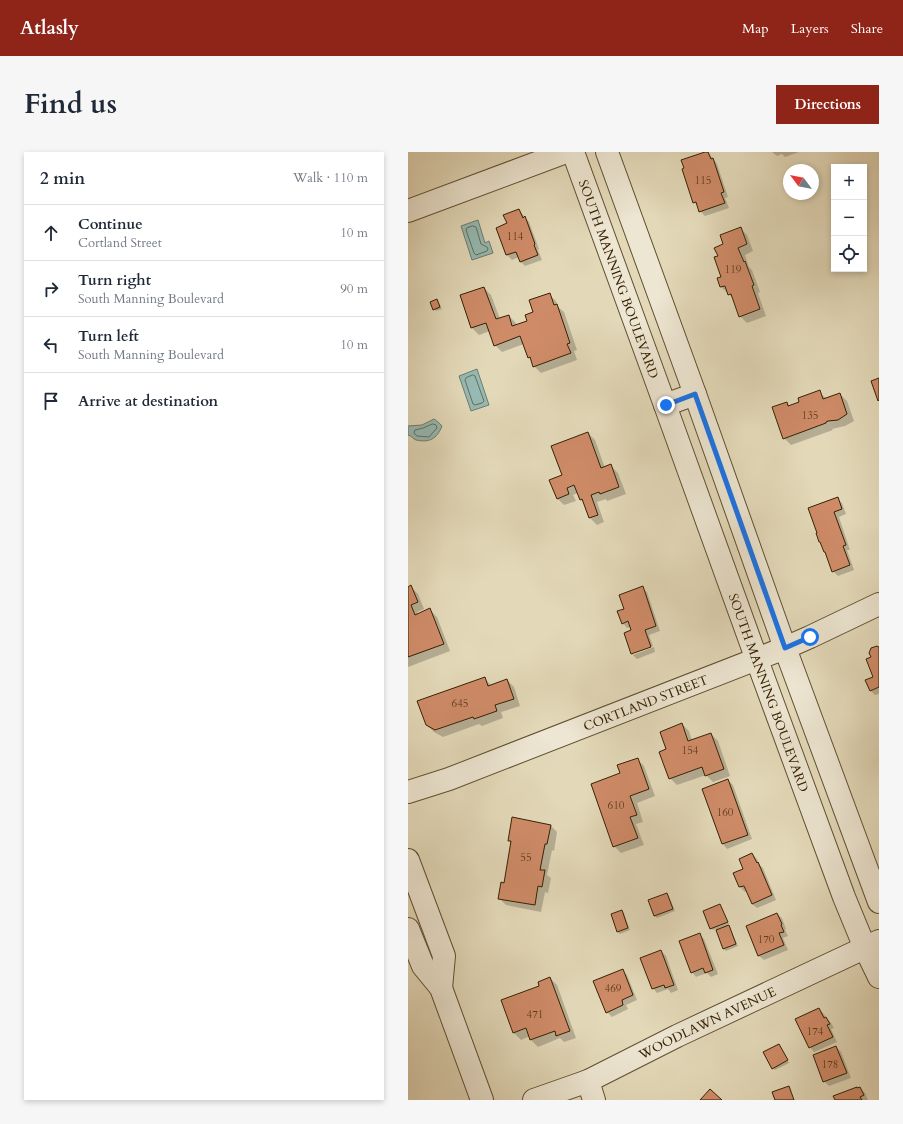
<!DOCTYPE html>
<html lang="en">
<head>
<meta charset="utf-8">
<style>
  body { margin:0; font-family:Cardo,serif; background:#f6f6f7; color:#1f2937 }
  .controls { position:absolute; right:12px; top:12px; display:grid; overflow:hidden; border-radius:0px; box-shadow:0 2px 6px #0003 }
  .controls button { width:36px; height:36px; display:grid; place-items:center; padding:0; border:0; border-bottom:1px solid #e0e1e3; background:#fff; color:#1f2937; font:20px sans-serif }
  .compass { position:absolute; left:375px; top:12px; width:36px; height:36px; border-radius:50%; background:#fff; box-shadow:0 2px 6px #0003; rotate:302deg }
  .stop { position:absolute; width:12px; height:12px; margin:-9px; border:3px solid #1a73e8; border-radius:50%; background:#fff }
  .stop.end { background:#1a73e8; border-color:#fff; box-shadow:0 1px 4px #0008 }
  .list { margin:0; padding:0; list-style:none }
  h2 { display:flex; justify-content:space-between; align-items:center; height:52px; margin:0; padding:0 16px; font-size:17px }
  h2 small { font-size:13px; font-weight:400; color:#747a83 }
  .list li { display:grid; grid-template-columns:26px 1fr auto; gap:12px; align-items:center; box-sizing:border-box; height:56px; padding:0 16px; border-top:1px solid #e0e1e3 }
  .list b { display:block; font-size:15px; white-space:nowrap }
  .list p { margin:0; font-size:13px; white-space:nowrap; color:#747a83 }
  .list em { font-size:13px; font-style:normal; color:#747a83 }
  .icon { flex:none; width:22px; height:22px; fill:none; stroke:currentColor; stroke-width:2; stroke-linecap:round; stroke-linejoin:round }
  .map { position:relative; flex:none; width:471px; height:948px; overflow:hidden; border-radius:0px }
  header { display:flex; align-items:center; gap:24px; box-sizing:border-box; height:56px; padding:0 20px; background:#8f2418; color:#fff }
  header strong { font-size:19px }
  nav { display:flex; gap:22px; margin-inline-start:auto; font-size:14px }
  .intro { display:flex; align-items:center; justify-content:space-between; box-sizing:border-box; height:96px; padding:0 24px }
  h1 { margin:0; font-size:28px }
  .button { padding:10px 18px; border-radius:0px; background:#8f2418; color:#fff; font-size:14px; font-weight:700 }
  main { display:flex; gap:24px; padding:0 24px }
  aside { flex:1; background:#fff; border-radius:0px; box-shadow:0 2px 6px #0003 }
  .map>svg:first-child { display:block }
  .water { fill:#96bab4; stroke:#6f7d6d }
  .shadow { fill:#0003 }
  .lines { fill:none; stroke-linecap:round; stroke-linejoin:round }
  .shore { stroke:#666e5b; stroke-width:1 }
  .building { fill:#cf8b68; stroke:#352102 }
  .minor-casing { stroke:#604f30; stroke-width:24 }
  .tertiary-casing { stroke:#604f30; stroke-width:24 }
  .minor { stroke:#ede6d2; stroke-width:22 }
  .tertiary { stroke:#ede6d2; stroke-width:22 }
  .route { stroke:#1a73e8; stroke-width:5 }
  .labels { text-anchor:middle; stroke-width:3; stroke-linejoin:round; paint-order:stroke }
  .number-label { font-size:11px; fill:#5c3c1c }
  .street-label { font-size:13px; fill:#352102; stroke:#ede6d2 }
</style>
</head>
<body>
<header>
<strong>Atlasly</strong>
<nav><a>Map</a><a>Layers</a><a>Share</a></nav>
</header>
<div class="intro"><h1>Find us</h1><a class="button">Directions</a></div>
<main>
<aside>
<h2>2 min<small>Walk · 110 m</small></h2>
<ul class="list">
<li><svg class="icon" aria-label="ahead" viewBox="0 0 24 24"><path d="M12 20V5M6 11l6-6 6 6"/></svg><div><b>Continue</b><p>Cortland Street</p></div><em>10 m</em></li>
<li><svg class="icon" aria-label="right" viewBox="0 0 24 24"><path d="M7 20v-9h11M14 6l5 5-5 5"/></svg><div><b>Turn right</b><p>South Manning Boulevard</p></div><em>90 m</em></li>
<li><svg class="icon" aria-label="left" viewBox="0 0 24 24"><path d="M17 20v-9H6M10 6l-5 5 5 5"/></svg><div><b>Turn left</b><p>South Manning Boulevard</p></div><em>10 m</em></li>
<li><svg class="icon" aria-label="arrive" viewBox="0 0 24 24"><path d="M6 21V4h12l-3 4 3 4H6"/></svg><div><b>Arrive at destination</b></div></li>
</ul>
</aside>
<div class="map">
<svg width="471" height="948" viewBox="0 0 471 948">
  <rect width="100%" height="100%" fill="#e3d9b9"/>
  <filter id="stains"><feTurbulence type="fractalNoise" baseFrequency=".005" numOctaves="4"/><feColorMatrix values="0 0 0 0 .2 0 0 0 0 .09 0 0 0 0 .02 0 0 0 .5 -.17"/></filter>
  <radialGradient id="worn" r=".72"><stop offset=".6" stop-color="#630" stop-opacity="0"/><stop offset="1" stop-color="#630" stop-opacity=".3"/></radialGradient>
  <path class="water" d="M 70,68 L 77,91 L 81,89 L 85,101 L 64,108 L 53,74 Z
    M 69,217 L 81,253 L 63,259 L 51,224 Z
    M 26,267 L 30,270 L 34,274 C 29,287 21,291 8,288 C 5,287 4,284 0,283 L 0,274 L 14,273 Z"/>
  <path class="shadow" d="M 300,0 L 309,12 L 320,45 L 317,46 L 321,56 L 297,64 L 292,59 L 291,55 L 286,50 Z
    M 364,0 L 391,0 L 377,5 L 374,2 L 369,4 Z
    M 111,58 L 121,70 L 131,97 L 130,98 L 134,108 L 117,114 L 112,109 L 111,105 L 104,108 L 99,103 L 89,76 L 100,72 Z
    M 332,76 L 339,83 L 345,99 L 337,103 L 341,115 L 344,118 L 352,140 L 350,141 L 358,164 L 339,171 L 332,164 L 326,147 L 313,135 L 314,125 L 311,105 L 317,93 Z
    M 76,136 L 83,143 L 92,167 L 101,164 L 108,171 L 108,174 L 120,169 L 141,142 L 148,149 L 150,155 L 156,160 L 169,198 L 166,199 L 169,208 L 133,221 L 126,214 L 124,209 L 121,205 L 116,192 L 94,200 L 87,193 L 82,179 L 71,183 L 64,176 L 53,144 Z
    M 29,149 L 31,151 L 34,157 L 28,159 L 26,157 Z
    M 411,240 L 419,247 L 432,242 L 439,249 L 446,269 L 437,274 L 428,276 L 424,277 L 425,278 L 383,293 L 376,286 L 379,251 L 382,254 L 392,250 Z
    M 180,281 L 187,288 L 197,316 L 203,314 L 210,321 L 218,342 L 199,349 L 198,347 L 189,350 L 196,370 L 189,373 L 182,366 L 177,352 L 172,347 L 170,341 L 165,343 L 168,349 L 156,353 L 149,346 L 155,324 Z
    M 429,346 L 434,351 L 438,362 L 431,365 L 442,398 L 439,398 L 446,418 L 430,424 L 425,419 L 414,392 Z
    M 3,435 L 10,442 L 16,457 L 9,460 L 10,462 L 22,458 L 29,465 L 42,499 L 0,515 L 0,436 Z
    M 234,436 L 239,440 L 252,479 L 241,483 L 245,494 L 225,501 L 225,503 L 246,495 L 247,500 L 229,507 L 224,502 L 217,481 L 224,478 L 223,475 L 219,476 L 215,471 L 217,457 Z
    M 471,496 L 471,542 L 467,543 L 462,538 L 466,525 L 464,506 Z
    M 76,526 L 84,534 L 99,528 L 106,535 L 112,554 L 93,560 L 95,566 L 74,574 L 71,572 L 35,585 L 26,580 L 19,573 Z
    M 274,572 L 281,579 L 284,589 L 303,582 L 310,589 L 322,624 L 305,630 L 298,623 L 269,633 L 262,626 Z
    M 229,607 L 236,614 L 247,644 L 229,651 L 235,670 L 228,672 L 236,693 L 213,701 L 206,694 L 213,622 Z
    M 320,628 L 325,633 L 344,687 L 319,697 L 315,692 Z
    M 142,673 L 149,680 L 146,699 L 144,698 L 139,723 L 143,726 L 140,741 L 137,740 L 133,760 L 98,753 L 91,746 L 96,732 L 104,691 L 101,688 Z
    M 344,702 L 349,707 L 352,713 L 355,716 L 368,748 L 349,756 L 344,752 L 339,739 L 337,740 L 332,735 L 326,722 L 337,717 Z
    M 259,742 L 261,744 L 267,759 L 249,766 L 246,764 Z
    M 312,754 L 314,756 L 321,772 L 319,773 L 322,776 L 330,794 L 318,799 L 316,797 L 308,777 L 305,778 L 303,776 Z
    M 214,759 L 216,761 L 222,778 L 212,782 L 210,780 L 204,763 Z
    M 369,762 L 374,766 L 378,777 L 377,778 L 380,784 L 375,786 L 380,798 L 356,808 L 351,804 L 339,775 Z
    M 291,782 L 296,787 L 310,822 L 303,825 L 299,821 L 288,825 L 284,820 Z
    M 253,799 L 258,804 L 270,838 L 263,841 L 260,837 L 249,841 L 245,836 Z
    M 214,818 L 219,823 L 229,848 L 218,853 L 220,857 L 204,865 L 199,860 Z
    M 142,826 L 149,833 L 168,886 L 156,890 L 152,886 L 130,895 L 123,888 L 122,884 L 113,888 L 106,881 L 132,835 Z
    M 411,857 L 416,862 L 418,866 L 423,871 L 426,876 L 423,877 L 429,890 L 406,900 L 402,895 Z
    M 371,893 L 381,911 L 367,918 L 365,916 Z
    M 428,895 L 433,900 L 443,926 L 421,934 L 416,929 Z
    M 452,936 L 457,941 L 460,948 L 428,948 Z"/>
  <g class="lines">
    <path class="shore" d="M 65,74 L 68,75 L 73,92 L 79,95 L 80,97 L 79,99 L 68,103 L 66,101 L 58,78 L 59,76 Z
      M 65,223 L 67,224 L 76,249 L 74,251 L 67,253 L 65,252 L 57,228 L 58,226 Z
      M 25,272 L 28,273 L 29,276 L 21,285 L 9,284 L 6,281 L 7,278 L 15,276 Z"/>
  </g>
  <path class="building" d="M 297,0 L 300,0 L 303,7 L 305,6 L 316,40 L 313,41 L 317,51 L 291,60 L 288,50 L 285,51 L 274,17 L 276,16 L 273,8 Z
    M 111,57 L 115,66 L 117,64 L 127,92 L 126,93 L 130,103 L 112,110 L 108,100 L 98,103 L 88,76 L 99,71 L 95,63 Z
    M 333,75 L 339,92 L 330,96 L 336,110 L 337,109 L 346,133 L 344,134 L 352,157 L 331,165 L 323,142 L 320,143 L 317,134 L 312,135 L 309,126 L 313,125 L 306,105 L 310,104 L 306,96 L 315,92 L 312,83 Z
    M 76,135 L 88,167 L 101,163 L 104,174 L 119,169 L 117,163 L 125,160 L 121,148 L 142,141 L 146,153 L 149,152 L 162,191 L 159,192 L 163,201 L 125,215 L 122,205 L 120,206 L 112,184 L 86,194 L 78,171 L 63,176 L 52,143 Z
    M 29,147 L 32,155 L 25,158 L 22,150 Z
    M 471,226 L 471,248 L 470,249 L 463,229 Z
    M 412,238 L 415,247 L 432,241 L 439,262 L 430,268 L 420,269 L 418,270 L 418,271 L 375,287 L 364,255 L 379,250 L 380,254 L 391,250 L 390,246 Z
    M 180,280 L 193,316 L 203,312 L 211,335 L 192,342 L 191,340 L 183,343 L 190,363 L 181,366 L 174,347 L 172,348 L 166,333 L 159,336 L 161,342 L 149,347 L 141,328 L 154,323 L 143,294 Z
    M 430,345 L 434,357 L 426,360 L 438,393 L 435,394 L 442,413 L 424,420 L 417,400 L 416,400 L 412,390 L 411,390 L 408,381 L 409,381 L 400,356 Z
    M 3,433 L 10,450 L 3,453 L 7,463 L 22,456 L 36,492 L 0,505 L 0,435 Z
    M 235,434 L 248,474 L 237,478 L 243,495 L 223,502 L 216,481 L 223,478 L 220,469 L 214,472 L 209,459 L 216,457 L 211,443 Z
    M 469,494 L 471,495 L 471,535 L 462,539 L 457,528 L 465,525 L 458,507 L 463,505 L 461,501 L 463,496 Z
    M 77,525 L 80,534 L 99,527 L 106,547 L 87,553 L 89,559 L 66,567 L 65,565 L 27,578 L 18,573 L 9,549 Z
    M 274,571 L 280,589 L 303,581 L 316,617 L 297,624 L 294,615 L 261,627 L 251,600 L 258,597 L 252,580 Z
    M 230,606 L 241,637 L 222,644 L 229,663 L 222,665 L 230,686 L 205,695 L 183,632 L 212,621 L 209,613 Z
    M 320,627 L 340,683 L 314,692 L 294,637 Z
    M 104,665 L 143,673 L 139,692 L 137,692 L 132,718 L 137,718 L 134,735 L 130,734 L 127,753 L 90,747 L 93,730 L 96,731 L 103,689 L 100,689 Z
    M 344,701 L 349,711 L 350,710 L 364,743 L 344,752 L 336,734 L 331,735 L 325,721 L 335,717 L 331,707 Z
    M 259,741 L 265,757 L 246,764 L 240,748 Z
    M 312,752 L 320,770 L 302,777 L 295,759 Z
    M 214,758 L 220,776 L 209,780 L 203,762 Z
    M 369,761 L 374,772 L 373,773 L 376,780 L 371,781 L 376,793 L 350,804 L 338,774 Z
    M 321,773 L 328,792 L 315,797 L 308,778 Z
    M 292,781 L 305,818 L 297,821 L 295,816 L 283,821 L 271,789 Z
    M 253,798 L 266,833 L 257,836 L 256,833 L 244,837 L 232,806 Z
    M 215,817 L 225,843 L 214,848 L 215,853 L 198,861 L 185,829 Z
    M 142,825 L 162,879 L 148,884 L 147,879 L 122,888 L 118,876 L 105,881 L 93,848 L 131,834 L 130,830 Z
    M 411,856 L 416,866 L 418,865 L 422,872 L 419,873 L 425,885 L 401,896 L 387,867 Z
    M 371,892 L 380,908 L 364,917 L 355,900 Z
    M 428,894 L 439,921 L 415,930 L 405,903 Z
    M 381,934 L 386,948 L 367,948 L 364,940 Z
    M 449,935 L 449,936 L 452,935 L 456,943 L 452,945 L 454,948 L 427,948 L 425,944 Z
    M 302,937 L 314,948 L 292,948 Z"/>
  <g class="lines">
    <defs>
      <g id="minor">
        <path d="M 0,59 L 158,0"/>
        <path d="M 257,253 L 287,242"/>
        <path id="s1" d="M 0,640 L 41,627 L 377,496 L 402,485 L 471,452"/>
        <path d="M 0,708 L 36,804 L 33,836"/>
        <path d="M 0,777 L 15,814 L 33,836 L 74,948"/>
        <path d="M 180,929 L 186,948"/>
        <path id="s2" d="M 126,948 L 180,929 L 269,884 L 471,789"/>
      </g>
      <g id="tertiary">
        <path id="s3" d="M 165,0 L 257,253 L 349,508 L 436,745 L 457,796 L 471,825"/>
        <path d="M 199,0 L 287,242 L 377,496 L 471,750"/>
      </g>
    </defs>
    <use href="#minor" class="minor-casing"/>
    <use href="#tertiary" class="tertiary-casing"/>
    <use href="#minor" class="minor"/>
    <use href="#tertiary" class="tertiary"/>
  </g>
  <g class="lines">
    <path class="route" d="M 258,253 L 287,242 L 377,496 L 402,485"/>
  </g>
  <g class="labels">
    <g class="number-label">
      <text x="295" y="32">115</text>
      <text x="107" y="88">114</text>
      <text x="325" y="121">119</text>
      <text x="402" y="267">135</text>
      <text x="52" y="555">645</text>
      <text x="282" y="602">154</text>
      <text x="208" y="657">610</text>
      <text x="317" y="664">160</text>
      <text x="118" y="709">55</text>
      <text x="358" y="791">170</text>
      <text x="205" y="840">469</text>
      <text x="127" y="866">471</text>
      <text x="407" y="883">174</text>
      <text x="422" y="916">178</text>
    </g>
    <g class="street-label">
      <text dy="5" stroke="none"><textPath href="#s3" startOffset="135">SOUTH MANNING BOULEVARD</textPath></text>
      <text dy="5" stroke="none"><textPath href="#s3" startOffset="575">SOUTH MANNING BOULEVARD</textPath></text>
      <text dy="5" stroke="none"><textPath href="#s1" startOffset="254">CORTLAND STREET</textPath></text>
      <text dy="5" stroke="none"><textPath href="#s2" startOffset="190">WOODLAWN AVENUE</textPath></text>
    </g>
  </g>
  <rect width="100%" height="100%" filter="url(#stains)"/>
  <rect width="100%" height="100%" fill="url(#worn)"/>
</svg>
<div class="controls">
<button>+</button>
<button>−</button>
<button><svg class="icon" aria-label="locate" viewBox="0 0 24 24"><circle cx="12" cy="12" r="6"/><path d="M12 2v4M12 18v4M2 12h4M18 12h4"/></svg></button>
</div>
<svg class="compass" viewBox="-18 -18 36 36"><path d="M0-13l5 13h-10z" fill="#e53935"/><path d="M0 13l5-13h-10z" fill="#747a83"/></svg>
<div class="stop" style="left:402px;top:485px"></div>
<div class="stop end" style="left:258px;top:253px"></div>
</div>
</main>
</body>
</html>
